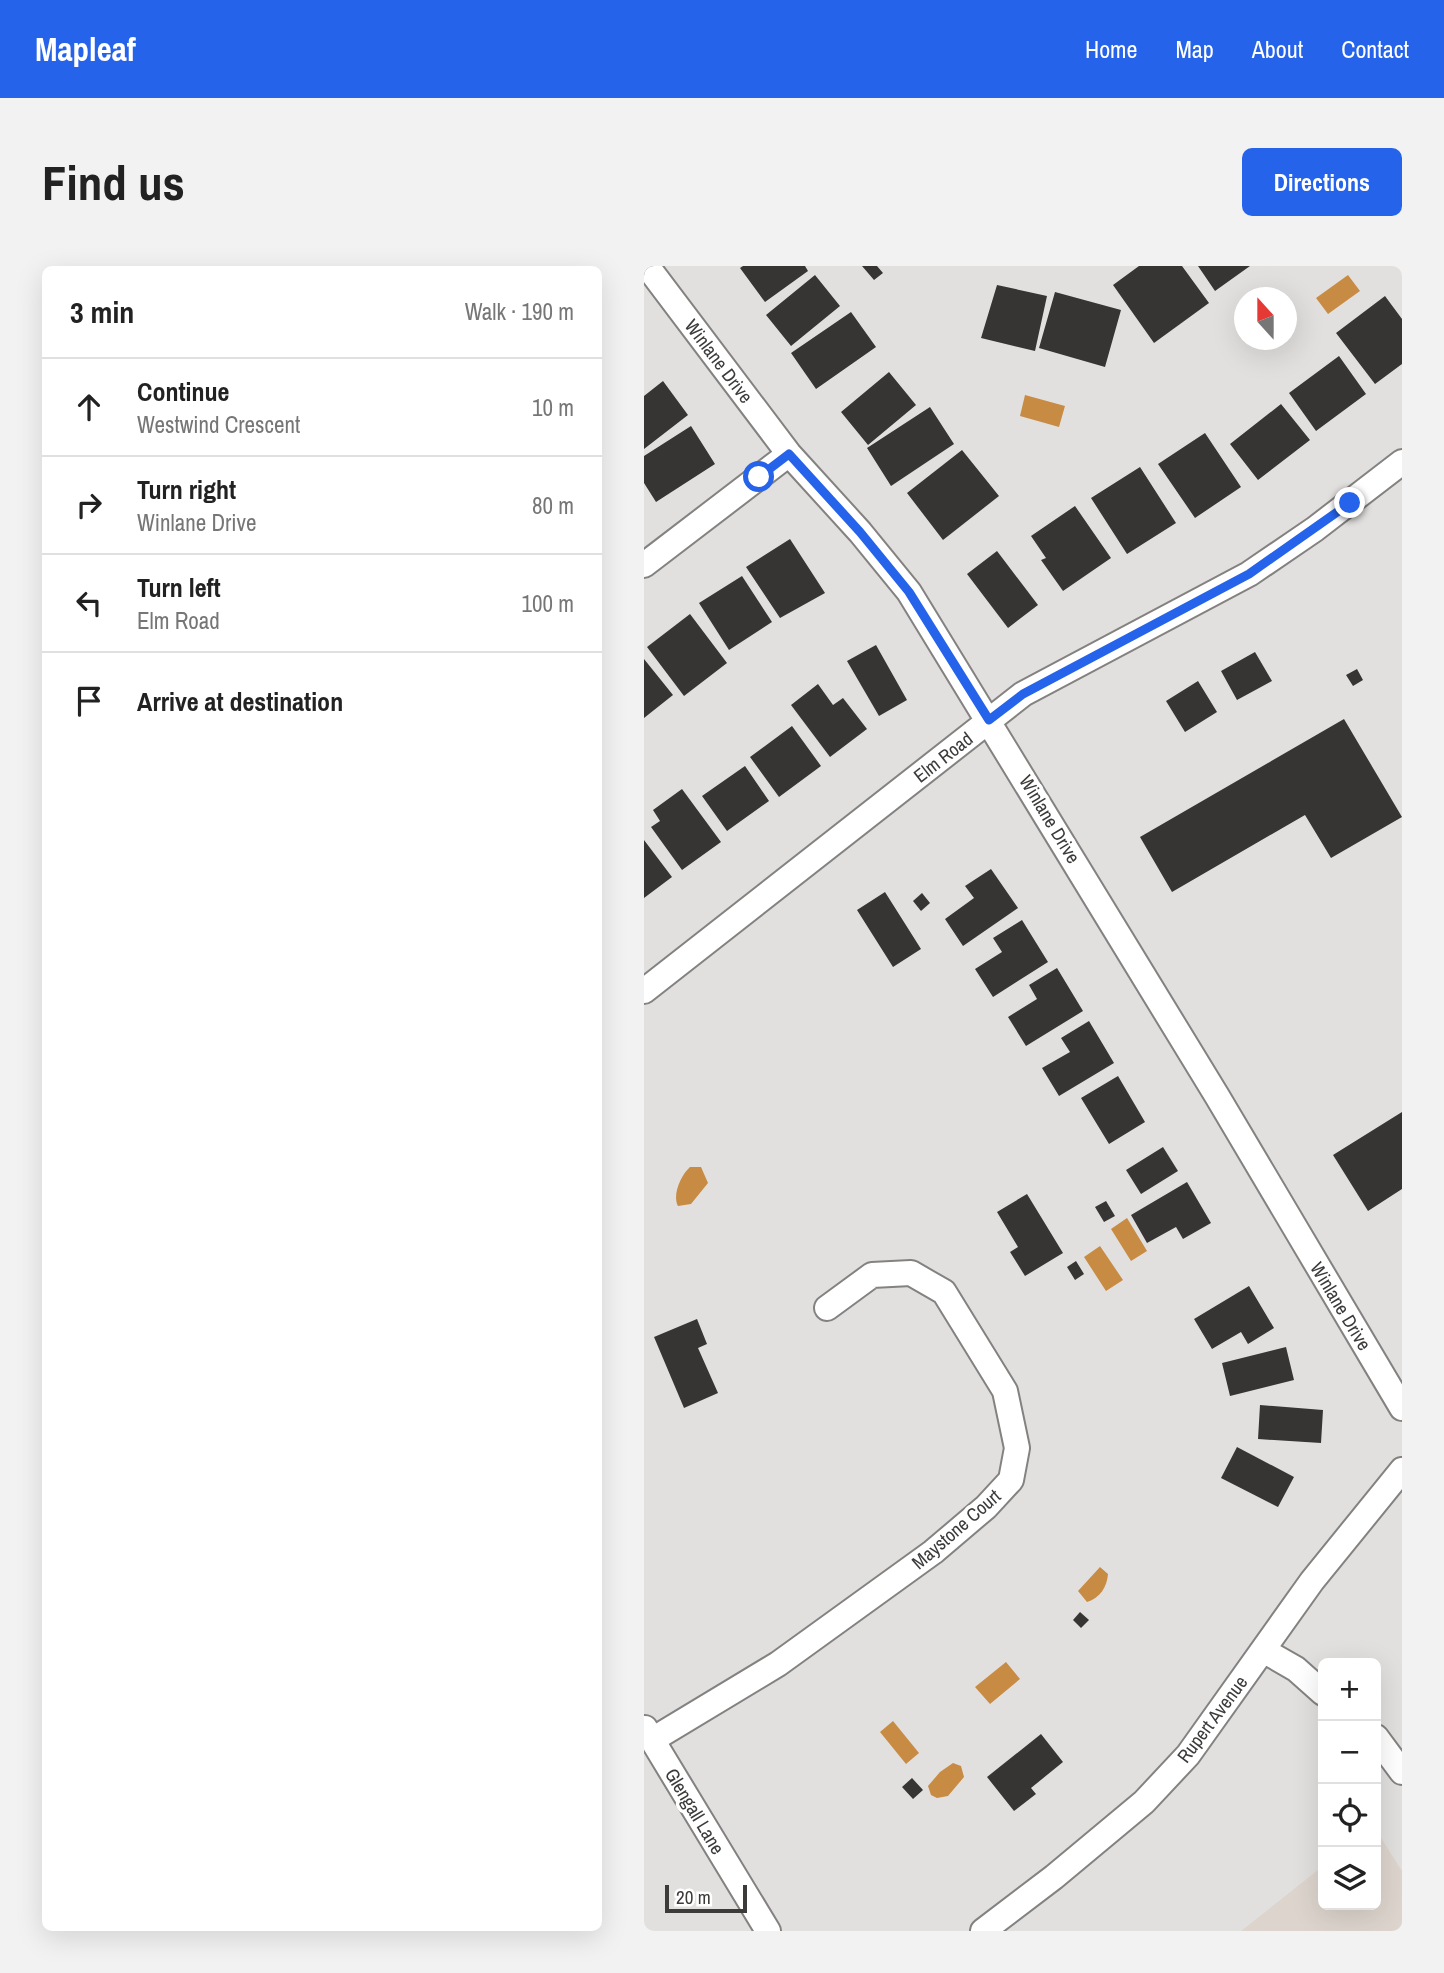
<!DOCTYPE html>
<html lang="en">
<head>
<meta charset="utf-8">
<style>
  body { margin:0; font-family:"Archivo Narrow",sans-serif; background:#f2f2f2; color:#222 }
  .controls { position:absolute; right:21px; bottom:21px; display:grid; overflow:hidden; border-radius:10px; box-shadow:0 7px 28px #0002 }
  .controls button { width:63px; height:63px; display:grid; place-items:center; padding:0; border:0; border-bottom:2px solid #e0e0e0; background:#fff; color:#222; font:35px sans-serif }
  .compass { position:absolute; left:590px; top:21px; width:63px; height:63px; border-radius:50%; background:#fff; box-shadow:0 7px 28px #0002; rotate:339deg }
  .scale { position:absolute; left:21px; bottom:18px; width:82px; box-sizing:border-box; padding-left:7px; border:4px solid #3c3b3a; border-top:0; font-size:19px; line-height:24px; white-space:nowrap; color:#3c3b3a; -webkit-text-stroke:5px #fff; paint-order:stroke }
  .stop { position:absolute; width:21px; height:21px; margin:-16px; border:5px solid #2563eb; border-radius:50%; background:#fff }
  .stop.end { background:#2563eb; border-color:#fff; box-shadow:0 2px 7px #0008 }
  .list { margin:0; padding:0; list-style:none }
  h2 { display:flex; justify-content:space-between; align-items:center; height:91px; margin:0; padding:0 28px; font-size:30px }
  h2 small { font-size:23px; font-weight:400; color:#767676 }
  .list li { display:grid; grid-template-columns:46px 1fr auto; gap:21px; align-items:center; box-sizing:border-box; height:98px; padding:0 28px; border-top:2px solid #e0e0e0 }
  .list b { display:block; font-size:26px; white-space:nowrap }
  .list p { margin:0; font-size:23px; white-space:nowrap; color:#767676 }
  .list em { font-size:23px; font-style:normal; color:#767676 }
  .icon { flex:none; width:38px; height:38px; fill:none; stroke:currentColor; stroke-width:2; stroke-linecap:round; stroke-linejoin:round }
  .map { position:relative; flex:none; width:758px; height:1665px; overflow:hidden; border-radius:10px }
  header { display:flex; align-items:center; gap:42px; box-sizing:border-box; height:98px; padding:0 35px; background:#2563eb; color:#fff }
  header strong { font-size:33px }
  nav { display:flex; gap:38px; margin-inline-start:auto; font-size:24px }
  .intro { display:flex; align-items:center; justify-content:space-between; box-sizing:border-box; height:168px; padding:0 42px }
  h1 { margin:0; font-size:49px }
  .button { padding:18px 32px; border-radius:10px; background:#2563eb; color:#fff; font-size:24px; font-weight:700 }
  main { display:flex; gap:42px; padding:0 42px }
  aside { flex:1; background:#fff; border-radius:10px; box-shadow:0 7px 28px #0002 }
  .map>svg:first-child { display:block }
  .built { fill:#ddd5cd }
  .water { fill:#c88b43 }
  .building { fill:#363533 }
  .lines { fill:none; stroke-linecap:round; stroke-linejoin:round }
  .street-casing { stroke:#848280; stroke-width:28 }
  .street { stroke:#fff; stroke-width:24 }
  .route { stroke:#2563eb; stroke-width:9 }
  .labels { text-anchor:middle; stroke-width:7; stroke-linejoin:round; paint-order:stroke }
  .street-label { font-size:19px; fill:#3c3b3a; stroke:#fff }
</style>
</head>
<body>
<header>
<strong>Mapleaf</strong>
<nav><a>Home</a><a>Map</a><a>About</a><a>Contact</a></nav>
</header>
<div class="intro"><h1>Find us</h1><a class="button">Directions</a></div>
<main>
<aside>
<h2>3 min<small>Walk · 190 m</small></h2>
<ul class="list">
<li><svg class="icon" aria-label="ahead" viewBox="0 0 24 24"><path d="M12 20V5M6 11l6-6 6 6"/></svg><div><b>Continue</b><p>Westwind Crescent</p></div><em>10 m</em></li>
<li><svg class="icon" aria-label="right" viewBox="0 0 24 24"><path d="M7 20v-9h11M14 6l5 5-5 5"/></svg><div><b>Turn right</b><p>Winlane Drive</p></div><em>80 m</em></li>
<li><svg class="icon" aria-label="left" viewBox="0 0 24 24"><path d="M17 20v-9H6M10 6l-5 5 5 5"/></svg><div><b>Turn left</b><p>Elm Road</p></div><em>100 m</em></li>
<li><svg class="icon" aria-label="arrive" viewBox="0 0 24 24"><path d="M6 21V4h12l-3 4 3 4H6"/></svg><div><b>Arrive at destination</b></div></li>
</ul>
</aside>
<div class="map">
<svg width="758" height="1665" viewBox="0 0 758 1665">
  <rect width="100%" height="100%" fill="#e2e0de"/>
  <path class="built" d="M 732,1564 L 758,1605 L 758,1665 L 597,1665 L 679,1600 L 679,1639 L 732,1639 Z"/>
  <path class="water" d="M 704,9 L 716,25 L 684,48 L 672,32 Z
    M 381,129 L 421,140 L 415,161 L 376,150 Z
    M 46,901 L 57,901 L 64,917 L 47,938 L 34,940 C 28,929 37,909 46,901 Z
    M 483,952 L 503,985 L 487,995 L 467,963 Z
    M 456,980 L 479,1014 L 462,1025 L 440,991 Z
    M 456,1301 L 464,1308 C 463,1321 456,1332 443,1336 L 434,1325 Z
    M 362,1396 L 376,1413 L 346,1438 L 331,1421 Z
    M 249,1455 L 275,1487 L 262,1498 L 236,1466 Z
    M 309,1497 L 317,1500 L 320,1511 L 304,1530 L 293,1532 L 287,1529 L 284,1520 L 296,1506 Z"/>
  <path class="building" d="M 99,0 L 161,0 L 164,5 L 121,36 L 96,2 Z
    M 218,0 L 233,0 L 239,7 L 230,14 Z
    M 495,0 L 538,0 L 565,37 L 510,77 L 469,19 Z
    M 554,0 L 606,0 L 571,25 Z
    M 171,9 L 196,40 L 147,80 L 122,49 Z
    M 353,19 L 403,30 L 391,85 L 337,72 Z
    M 411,26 L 477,44 L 461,101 L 395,82 Z
    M 741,30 L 758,53 L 758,98 L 731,118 L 692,67 Z
    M 207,46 L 232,81 L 172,123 L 147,87 Z
    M 695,90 L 722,128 L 672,165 L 645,127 Z
    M 245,106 L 272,139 L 224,179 L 197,146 Z
    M 19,115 L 44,149 L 0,183 L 0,130 Z
    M 637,138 L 666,174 L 614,214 L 586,178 Z
    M 286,141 L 310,178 L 247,220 L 223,182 Z
    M 47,160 L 71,198 L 12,236 L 0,217 L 0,190 Z
    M 561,167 L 597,221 L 551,252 L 514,198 Z
    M 318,184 L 355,230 L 299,274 L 263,227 Z
    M 496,201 L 532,257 L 483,288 L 447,232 Z
    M 431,240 L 467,292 L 419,325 L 397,294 L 402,292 L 387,270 Z
    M 146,273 L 181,327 L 136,352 L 102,301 Z
    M 353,285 L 394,339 L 364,362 L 323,308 Z
    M 98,310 L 128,356 L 85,384 L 55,337 Z
    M 46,348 L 83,397 L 40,430 L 3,381 Z
    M 232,379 L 263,434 L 235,450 L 203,395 Z
    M 611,386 L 628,415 L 593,434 L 577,405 Z
    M 0,393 L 29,429 L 0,452 Z
    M 713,403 L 719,414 L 709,420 L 702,409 Z
    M 554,415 L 573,446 L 541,466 L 522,435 Z
    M 174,418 L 189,439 L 199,432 L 223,463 L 186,491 L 147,439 Z
    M 700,453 L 758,551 L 687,592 L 661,549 L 528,626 L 496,571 Z
    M 148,460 L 177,500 L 135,531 L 106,491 Z
    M 101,500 L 125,535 L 83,565 L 58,530 Z
    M 38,523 L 77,576 L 38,604 L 7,561 L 16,555 L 9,544 Z
    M 0,574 L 28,611 L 0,632 Z
    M 347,603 L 374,642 L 319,680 L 301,653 L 330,632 L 321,620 Z
    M 241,626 L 277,683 L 249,701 L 213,644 Z
    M 278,627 L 286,637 L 277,645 L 269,635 Z
    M 378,654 L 404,696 L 349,731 L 331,703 L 358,686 L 349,672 Z
    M 413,702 L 439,745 L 382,780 L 364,751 L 393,733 L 385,719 Z
    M 445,755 L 470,797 L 415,830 L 398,802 L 426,786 L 417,772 Z
    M 474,810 L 501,856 L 465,878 L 437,832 Z
    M 758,846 L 758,923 L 724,945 L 689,889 Z
    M 519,881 L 534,905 L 497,928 L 482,904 Z
    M 543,916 L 567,957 L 539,973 L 532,961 L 503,977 L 487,949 Z
    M 383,928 L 419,987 L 381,1010 L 366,986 L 374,981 L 353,946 Z
    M 462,935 L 471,950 L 460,956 L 451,941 Z
    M 432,995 L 440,1008 L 431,1014 L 423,1001 Z
    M 605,1020 L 630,1062 L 604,1078 L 597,1066 L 568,1083 L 550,1053 Z
    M 53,1053 L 63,1078 L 54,1082 L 74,1127 L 40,1142 L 10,1071 Z
    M 642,1081 L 650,1114 L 586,1130 L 578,1097 Z
    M 616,1139 L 679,1144 L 677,1177 L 614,1173 Z
    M 593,1181 L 650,1211 L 634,1241 L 577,1212 Z
    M 436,1346 L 445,1354 L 437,1362 L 429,1354 Z
    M 397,1468 L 419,1496 L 387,1522 L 392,1528 L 370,1545 L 343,1511 Z
    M 268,1512 L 279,1524 L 269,1533 L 258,1521 Z"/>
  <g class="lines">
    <defs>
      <path id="street" d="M 3,0 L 145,188 L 216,266 L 265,326 L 573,830 L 758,1142
        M 0,299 L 145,188
        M 0,725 L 379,428 L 605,308 L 671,263 L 758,196
        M 619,1384 L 652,1403 L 679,1427
        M 1,1462 L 124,1665
        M 732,1471 L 758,1506
        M 8,1474 L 134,1398 L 289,1286 L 342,1241 L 367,1214 L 373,1182 L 361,1125 L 300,1026 L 267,1007 L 228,1009 L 183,1042
        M 339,1665 L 410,1611 L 500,1536 L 544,1489 L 668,1315 L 758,1204"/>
    </defs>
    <use href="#street" class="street-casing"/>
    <use href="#street" class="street"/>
  </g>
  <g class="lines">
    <path class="route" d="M 115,211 L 145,188 L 216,266 L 265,326 L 345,454 L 379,428 L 605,308 L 706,237"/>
  </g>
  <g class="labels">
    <g class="street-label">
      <text transform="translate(75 95) rotate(53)" y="7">Winlane Drive</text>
      <text transform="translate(299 491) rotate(-38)" y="7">Elm Road</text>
      <text transform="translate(406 553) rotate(59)" y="7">Winlane Drive</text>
      <text transform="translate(697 1040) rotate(59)" y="7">Winlane Drive</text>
      <text transform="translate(312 1263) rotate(-41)" y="7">Maystone Court</text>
      <text transform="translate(568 1453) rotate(-53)" y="7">Rupert Avenue</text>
      <text transform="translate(51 1545) rotate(59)" y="7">Glengall Lane</text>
    </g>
  </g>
</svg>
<div class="controls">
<button>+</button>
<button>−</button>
<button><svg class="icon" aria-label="locate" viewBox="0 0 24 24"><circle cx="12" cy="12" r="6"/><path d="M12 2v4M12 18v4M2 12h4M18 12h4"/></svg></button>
<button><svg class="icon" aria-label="layers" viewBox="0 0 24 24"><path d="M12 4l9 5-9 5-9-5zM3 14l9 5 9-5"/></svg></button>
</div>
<svg class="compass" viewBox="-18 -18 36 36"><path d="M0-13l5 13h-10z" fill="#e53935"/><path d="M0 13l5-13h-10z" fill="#767676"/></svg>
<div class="scale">20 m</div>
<div class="stop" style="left:115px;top:211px"></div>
<div class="stop end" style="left:706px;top:237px"></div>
</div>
</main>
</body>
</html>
